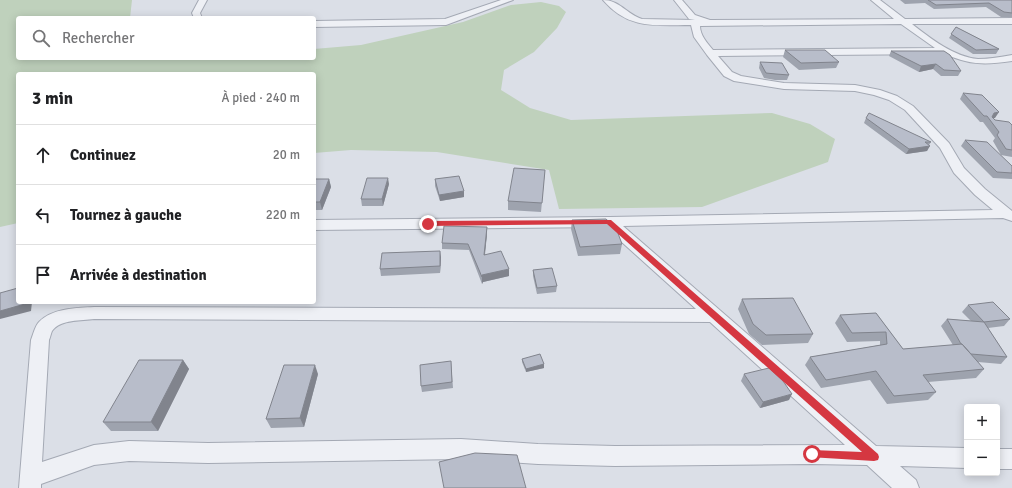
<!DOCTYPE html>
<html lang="fr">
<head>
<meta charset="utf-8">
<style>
  body { margin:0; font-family:Signika,sans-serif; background:#f2f2f2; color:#202124 }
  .controls { position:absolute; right:12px; bottom:12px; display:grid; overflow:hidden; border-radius:4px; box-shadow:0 2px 10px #0003 }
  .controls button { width:36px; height:36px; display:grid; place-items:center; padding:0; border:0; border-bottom:1px solid #e0e0e0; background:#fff; color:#202124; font:20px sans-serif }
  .stop { position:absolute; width:12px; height:12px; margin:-9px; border:3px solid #d53741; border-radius:50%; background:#fff }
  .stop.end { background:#d53741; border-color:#fff; box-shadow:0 1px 4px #0008 }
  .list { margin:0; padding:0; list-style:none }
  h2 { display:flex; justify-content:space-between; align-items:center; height:52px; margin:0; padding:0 16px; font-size:17px }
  h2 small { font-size:13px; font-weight:400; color:#757577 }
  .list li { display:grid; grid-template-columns:26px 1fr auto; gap:12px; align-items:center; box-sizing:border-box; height:60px; padding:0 16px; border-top:1px solid #e0e0e0 }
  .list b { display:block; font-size:15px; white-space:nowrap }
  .list em { font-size:13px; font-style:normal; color:#757577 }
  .icon { flex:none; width:22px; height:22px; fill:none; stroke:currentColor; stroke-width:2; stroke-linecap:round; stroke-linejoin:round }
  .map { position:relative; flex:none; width:1012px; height:488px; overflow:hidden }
  .search { position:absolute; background:#fff; box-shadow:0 2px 10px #0003; left:16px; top:16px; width:300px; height:44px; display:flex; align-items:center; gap:10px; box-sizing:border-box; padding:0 14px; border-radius:4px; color:#757577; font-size:15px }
  .panel { position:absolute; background:#fff; box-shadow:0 2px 10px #0003; left:16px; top:72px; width:300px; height:232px; border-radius:4px }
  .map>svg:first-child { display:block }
  .green { fill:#bfd1bc }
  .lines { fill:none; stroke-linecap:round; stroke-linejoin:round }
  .minor-casing { stroke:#a4a9b4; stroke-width:2 }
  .minor { fill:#eef0f5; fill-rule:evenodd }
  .wall { fill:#9ea3ae }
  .shaded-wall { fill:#81848d }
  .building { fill:#b8bdca; stroke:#81848d }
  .route { fill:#d53741 }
</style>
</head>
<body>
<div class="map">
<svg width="1012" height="488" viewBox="0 0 1012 488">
  <rect width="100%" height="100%" fill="#dbdfe7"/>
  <path class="green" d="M 0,0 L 132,0 L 130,18 L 18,18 L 18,58 L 314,58 L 314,49 L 361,45 L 463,22 L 511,5 L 541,2 L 559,6 L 566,12 L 557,28 L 534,52 L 504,70 L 501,90 L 530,108 L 571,120 L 772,113 L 810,124 L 835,139 L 828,162 L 702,207 L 559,209 L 549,170 L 437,152 L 351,150 L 314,153 L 314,74 L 18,74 L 18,223 L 0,227 Z"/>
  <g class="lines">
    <defs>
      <path id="minor" d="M 199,0 L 207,0 L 200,13 L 202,18 L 194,18 L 192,13 Z
        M 501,0 L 513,0 L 446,25 L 314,27 L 314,21 L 445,19 Z
        M 603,0 C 619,0 627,14 642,19 L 695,20 L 689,19 L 674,0 L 682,0 L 695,15 L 710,20 L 894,19 L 871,0 L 880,0 L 905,19 L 1012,18 L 1012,24 L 912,24 C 930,38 954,57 978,59 C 989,59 1001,57 1012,55 L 1012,61 C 985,65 970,65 945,54 L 718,56 L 732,72 L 741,76 L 784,83 L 855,85 L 880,90 L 897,96 L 913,106 L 949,143 L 964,168 L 985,189 L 1012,211 L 1012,221 L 1003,218 L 623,226 L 876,446 L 967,448 L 967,468 L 900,466 L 916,480 L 919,488 L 892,488 L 867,465 L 812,464 L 615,466 L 538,464 L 461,459 L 208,463 L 129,461 L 94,465 L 41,484 L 41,488 L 19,488 L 31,340 C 33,335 35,326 39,322 C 52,308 77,308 94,307 L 696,309 L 605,227 L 314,230 L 314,220 L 609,217 L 993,210 L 975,195 L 954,173 L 940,148 L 905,110 L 889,100 L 874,95 L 855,91 L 784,89 L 734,81 L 724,76 L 707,55 L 694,37 L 691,25 C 655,25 629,30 603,0 ZM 901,24 L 935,48 L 713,50 C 707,43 700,35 700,26 ZM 94,319 L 710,322 L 845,445 L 615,446 L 538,444 L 461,439 L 208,443 L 129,441 L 94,445 L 42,462 L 49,340 C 50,338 51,333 52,331 C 61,319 81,321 94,319 Z
        M 997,449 L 1012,449 L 1012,469 L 997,469 Z"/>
    </defs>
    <use href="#minor" class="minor-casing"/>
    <use href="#minor" class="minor"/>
  </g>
  <path class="wall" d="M 900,0 L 1012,0 L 1012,17 L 1001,17 L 986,7 L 934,9 L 925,3 L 905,4 Z
    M 956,27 L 999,49 L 996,54 L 973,54 L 949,38 Z
    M 785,50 L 839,62 L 836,68 L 799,70 L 783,57 Z
    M 891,51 L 961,71 L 958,76 L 941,76 L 933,69 L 919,72 L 889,56 Z
    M 760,62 L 789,75 L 787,80 L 775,80 L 764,78 L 759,68 Z
    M 963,93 L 995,118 L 993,118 L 995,120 L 1012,125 L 1012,157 L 1001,155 L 993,141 L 995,138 L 983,122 L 980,122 L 960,99 Z
    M 866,118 L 931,142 L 929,145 L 927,151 L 906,154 L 864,123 Z
    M 965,140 L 1012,166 L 1012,179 L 993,178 L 961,146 Z
    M 545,170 L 541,212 L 508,210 L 508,201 Z
    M 314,179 L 329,179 L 331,187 L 322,210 L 314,210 Z
    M 435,179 L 464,191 L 464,197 L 440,201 L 435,186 Z
    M 389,184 L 383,206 L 362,206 L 361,199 Z
    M 572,220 L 622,244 L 620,254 L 578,256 L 571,229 Z
    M 487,227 L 487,234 L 485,255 L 509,276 L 483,282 L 482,284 L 469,250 L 442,249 L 442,243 Z
    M 441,257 L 440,273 L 381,276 L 380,269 Z
    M 533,270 L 557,286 L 556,292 L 537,294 L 533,276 Z
    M 742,299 L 813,334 L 808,343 L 762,345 L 749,334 L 738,309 Z
    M 968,305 L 1010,319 L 1004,326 L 988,328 L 1007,357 L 1001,364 L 978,362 L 984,369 L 976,378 L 928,382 L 936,392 L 928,400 L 887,404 L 870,380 L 821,388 L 805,365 L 810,357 L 880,345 L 880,341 L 847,342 L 835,323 L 840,315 L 876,313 L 903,349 L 953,345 L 941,326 L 947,319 L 971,321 L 962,312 Z
    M 522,359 L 544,364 L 544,368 L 526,372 L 522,362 Z
    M 183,360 L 189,369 L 158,431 L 111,431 L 103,422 Z
    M 451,361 L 453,388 L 422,392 L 421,386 Z
    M 318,374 L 304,427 L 271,428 L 266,419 Z
    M 744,374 L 789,400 L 760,408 L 741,381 Z"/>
  <path class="shaded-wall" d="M 936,64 L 933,69 L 919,72 L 921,66 Z
    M 999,112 L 995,118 L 990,119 L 994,113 Z
    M 930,146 L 927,151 L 906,154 L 909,149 Z
    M 388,178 L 389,184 L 383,206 L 382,199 Z
    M 329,179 L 331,187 L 322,210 L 320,202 Z
    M 464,191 L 464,197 L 440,201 L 439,195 Z
    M 487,227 L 487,234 L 484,261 L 484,255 Z
    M 440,251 L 441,257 L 440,273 Z
    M 509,269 L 509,276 L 483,282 L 482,284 L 482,275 Z
    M 26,302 L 32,302 L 31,311 L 0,319 L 0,311 Z
    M 183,360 L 189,369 L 158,431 L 151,422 Z
    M 544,364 L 544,368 L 526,372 L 526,369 Z
    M 315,365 L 318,374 L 304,427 L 300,418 Z
    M 792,394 L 789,400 L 760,408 L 763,402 Z"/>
  <path class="building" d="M 928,0 L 1012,0 L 1012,13 L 1004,12 L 989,3 L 936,5 Z
    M 956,27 L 999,49 L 976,50 L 951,34 Z
    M 785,50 L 825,50 L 839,62 L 801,63 Z
    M 891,51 L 944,51 L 950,55 L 961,71 L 944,70 L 936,64 L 921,66 Z
    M 760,62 L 782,63 L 789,75 L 776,74 L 766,73 Z
    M 963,93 L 982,95 L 999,112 L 994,113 L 992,117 L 995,120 L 1009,122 L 1012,125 L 1012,150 L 1006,149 L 997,135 L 999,132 L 987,116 L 984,116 Z
    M 869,113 L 931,142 L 925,142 L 930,146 L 909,149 L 866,118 Z
    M 965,140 L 987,142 L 1012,166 L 1012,173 L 997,172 Z
    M 514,168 L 545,170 L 542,203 L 508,201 Z
    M 459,176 L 464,191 L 439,195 L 435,179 Z
    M 367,178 L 388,178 L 382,199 L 361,199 Z
    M 314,179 L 329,179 L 320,202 L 314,202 Z
    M 606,219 L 616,228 L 622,244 L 580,247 L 572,220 Z
    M 444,226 L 487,227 L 484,255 L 501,251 L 509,269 L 482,275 L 482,277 L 468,244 L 442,243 Z
    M 440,251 L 440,266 L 380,269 L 382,253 Z
    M 552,268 L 557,286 L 537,288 L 533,270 Z
    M 18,288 L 18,302 L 26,302 L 25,304 L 0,311 L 0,293 Z
    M 793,298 L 813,334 L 766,335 L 753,324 L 742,299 Z
    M 993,302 L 1010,319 L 984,322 L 968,305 Z
    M 876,313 L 903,349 L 962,344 L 984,369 L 923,375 L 936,392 L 894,396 L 876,371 L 826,380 L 810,357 L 887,344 L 886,332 L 852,333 L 840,315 Z
    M 947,319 L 984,322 L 1007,357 L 971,354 L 962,344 L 961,344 Z
    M 540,354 L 544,364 L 526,369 L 522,359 Z
    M 139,360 L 183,360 L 151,422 L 103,422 Z
    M 451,361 L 452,382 L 421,386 L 420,365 Z
    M 284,365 L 315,365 L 300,418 L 266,419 Z
    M 769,368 L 783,381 L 792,394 L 763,402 L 744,374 Z
    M 475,453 L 517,455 L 526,488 L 444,488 L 439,462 Z"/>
  <path class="route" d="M 611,220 L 878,454 L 879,457 L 878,460 L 874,461 L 809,457 L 807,454 L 809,451 L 812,450 L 862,452 L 607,224 L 428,226 L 425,224 L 428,221 Z"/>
</svg>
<div class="controls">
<button>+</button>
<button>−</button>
</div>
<div class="stop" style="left:812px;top:454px"></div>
<div class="stop end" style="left:428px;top:224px"></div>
<div class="search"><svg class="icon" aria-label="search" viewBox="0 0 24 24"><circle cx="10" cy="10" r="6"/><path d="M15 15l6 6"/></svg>Rechercher</div>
<section class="panel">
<h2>3 min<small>À pied · 240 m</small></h2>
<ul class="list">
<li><svg class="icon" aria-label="ahead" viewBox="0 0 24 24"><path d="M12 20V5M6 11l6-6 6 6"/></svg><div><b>Continuez</b></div><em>20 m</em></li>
<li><svg class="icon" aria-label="left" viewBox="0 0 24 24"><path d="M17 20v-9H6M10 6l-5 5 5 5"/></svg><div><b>Tournez à gauche</b></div><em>220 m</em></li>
<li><svg class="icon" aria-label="arrive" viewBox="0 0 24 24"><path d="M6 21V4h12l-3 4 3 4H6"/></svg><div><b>Arrivée à destination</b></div></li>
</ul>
</section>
</div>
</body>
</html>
